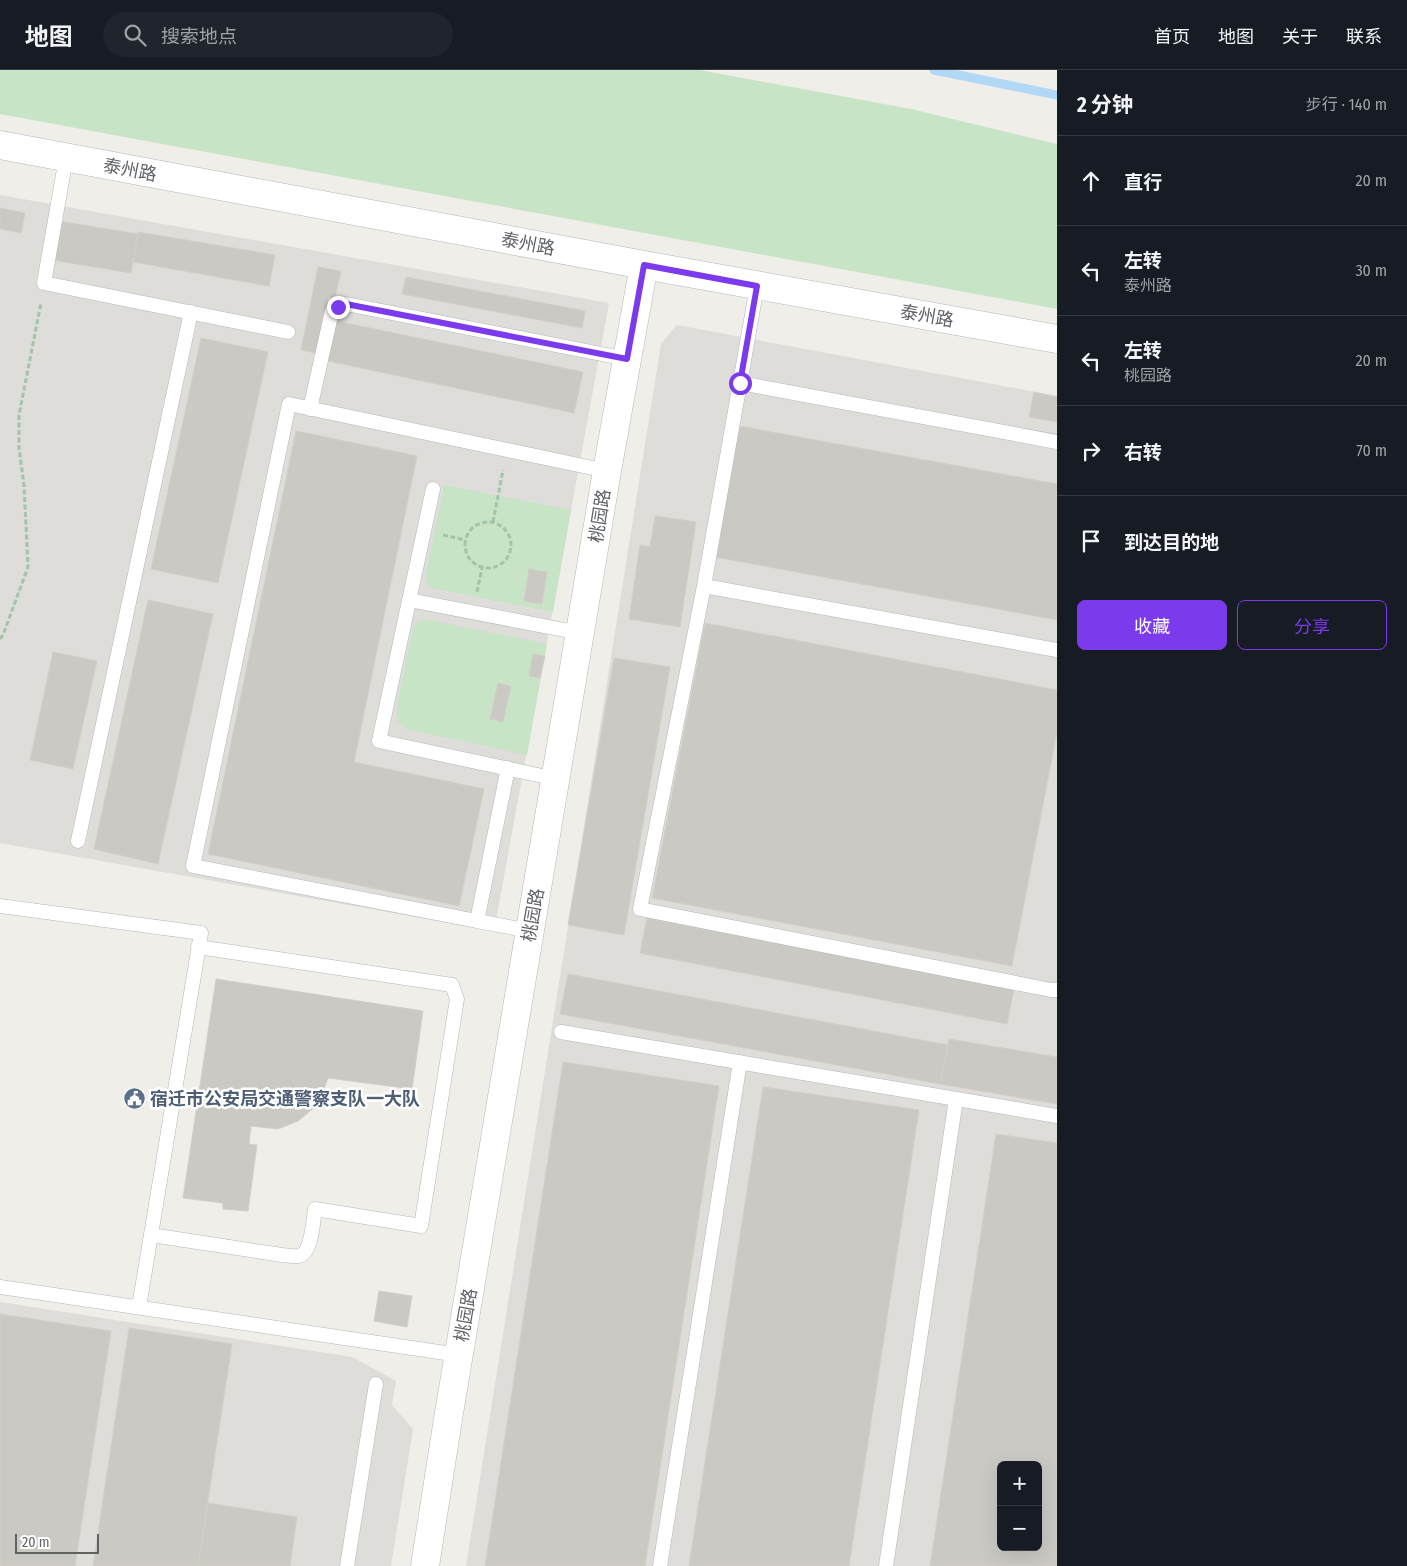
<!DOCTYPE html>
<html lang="zh">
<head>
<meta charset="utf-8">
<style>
  body { margin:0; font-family:"Fira Sans Condensed","Noto Sans SC",sans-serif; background:#20242c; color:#f1f3f6 }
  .controls { position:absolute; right:15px; bottom:15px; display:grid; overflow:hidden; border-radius:8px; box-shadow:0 5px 20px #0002 }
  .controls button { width:45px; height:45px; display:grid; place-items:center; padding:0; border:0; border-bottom:1px solid #363941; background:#171b24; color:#f1f3f6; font:25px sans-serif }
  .scale { position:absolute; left:15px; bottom:12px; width:84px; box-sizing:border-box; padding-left:5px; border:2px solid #5f6266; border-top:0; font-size:14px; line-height:18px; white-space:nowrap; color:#5f6266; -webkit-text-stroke:4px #fff; paint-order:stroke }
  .stop { position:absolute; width:15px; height:15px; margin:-11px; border:4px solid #7c3aed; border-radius:50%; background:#fff }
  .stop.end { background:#7c3aed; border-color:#fff; box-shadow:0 1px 5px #0008 }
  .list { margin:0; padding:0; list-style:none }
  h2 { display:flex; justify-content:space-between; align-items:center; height:65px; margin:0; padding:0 20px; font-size:21px }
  h2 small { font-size:16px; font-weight:400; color:#9ea1a6 }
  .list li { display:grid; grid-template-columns:32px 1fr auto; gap:15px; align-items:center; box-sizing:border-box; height:90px; padding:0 20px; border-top:1px solid #363941 }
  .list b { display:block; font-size:19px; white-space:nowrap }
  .list p { margin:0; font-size:16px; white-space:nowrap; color:#9ea1a6 }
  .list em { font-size:16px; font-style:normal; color:#9ea1a6 }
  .actions { display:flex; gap:10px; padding:15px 20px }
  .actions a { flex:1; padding:11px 0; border:1px solid #7c3aed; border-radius:8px; text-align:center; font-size:18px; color:#7c3aed }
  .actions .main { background:#7c3aed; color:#fff }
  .icon { flex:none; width:28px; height:28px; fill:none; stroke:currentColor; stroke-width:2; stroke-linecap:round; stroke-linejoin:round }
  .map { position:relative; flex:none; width:1057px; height:1496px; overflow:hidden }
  header { display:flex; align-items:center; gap:30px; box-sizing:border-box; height:70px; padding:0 25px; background:#171b24; border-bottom:1px solid #363941 }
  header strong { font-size:24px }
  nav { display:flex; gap:28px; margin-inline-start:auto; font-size:18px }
  .search { width:350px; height:45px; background:#20242c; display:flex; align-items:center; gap:12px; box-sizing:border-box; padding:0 18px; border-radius:28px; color:#9ea1a6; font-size:19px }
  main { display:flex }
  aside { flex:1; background:#171b24 }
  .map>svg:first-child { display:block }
  .industrial { fill:#deddda; fill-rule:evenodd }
  .green { fill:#c7e4c7 }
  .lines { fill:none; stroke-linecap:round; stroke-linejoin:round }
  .stream { stroke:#b1d9f6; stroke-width:9 }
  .building { fill:#cbc9c4; stroke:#d4cfc6; fill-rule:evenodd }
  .service-casing { stroke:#b5b7bb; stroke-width:15 }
  .tertiary-casing { stroke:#b5b7bb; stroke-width:29 }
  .path { stroke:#a1c4ab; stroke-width:3; stroke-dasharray:5 2.5; stroke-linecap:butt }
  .service { stroke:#fff; stroke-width:14 }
  .tertiary { stroke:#fff; stroke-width:28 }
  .route { stroke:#7c3aed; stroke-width:6 }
  .labels { text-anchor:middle; stroke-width:5; stroke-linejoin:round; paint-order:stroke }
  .street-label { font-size:18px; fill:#5f6266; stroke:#fff }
  .service-label { font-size:18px; font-weight:bold; fill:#4e5e75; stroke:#fff; text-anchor:start }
</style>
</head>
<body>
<header>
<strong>地图</strong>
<div class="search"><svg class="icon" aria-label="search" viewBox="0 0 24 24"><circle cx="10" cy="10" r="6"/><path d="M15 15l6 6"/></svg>搜索地点</div>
<nav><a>首页</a><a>地图</a><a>关于</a><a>联系</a></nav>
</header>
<main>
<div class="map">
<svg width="1057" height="1496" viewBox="0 0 1057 1496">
  <rect width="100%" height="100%" fill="#efeee8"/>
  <path class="industrial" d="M 0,125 L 609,233 L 494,861 L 0,773 Z
    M 677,255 L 1057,326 L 1057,1496 L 466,1496 L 661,274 ZM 1001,1395 L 1038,1395 L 1038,1477 L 1001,1477 Z
    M 0,1232 L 352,1287 L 396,1311 L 392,1335 L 413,1359 L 391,1496 L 0,1496 Z"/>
  <path class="green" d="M 0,0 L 699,0 L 911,39 L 1057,74 L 1057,239 L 0,44 Z
    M 444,415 L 571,440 L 553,542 L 431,518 L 427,513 L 426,505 Z
    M 420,550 L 429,550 L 547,574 L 527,685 L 406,659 L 397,651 L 397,637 L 413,557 Z"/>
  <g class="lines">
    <path class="stream" d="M 934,0 L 1057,25"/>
  </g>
  <path class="building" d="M 0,138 L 25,143 L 21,163 L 0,159 Z
    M 58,151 L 138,164 L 131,203 L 52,190 Z
    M 138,162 L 275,185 L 269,216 L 133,192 Z
    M 318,197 L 341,201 L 335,228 L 328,227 L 316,283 L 301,280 Z
    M 406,207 L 585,241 L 582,258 L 402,224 Z
    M 336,251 L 583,302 L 574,343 L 328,291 Z
    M 201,268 L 268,282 L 218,513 L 151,499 Z
    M 1034,322 L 1057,327 L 1057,352 L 1029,347 Z
    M 739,356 L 1057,414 L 1057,550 L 715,487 Z
    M 296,361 L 417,386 L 354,692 L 484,719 L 459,836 L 208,784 Z
    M 655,446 L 696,452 L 680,557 L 629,549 L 640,475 L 650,477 Z
    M 529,499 L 547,502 L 542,534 L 524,531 Z
    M 148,530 L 213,544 L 158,794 L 94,779 Z
    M 705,553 L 1057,620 L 1057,662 L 1012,896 L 652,828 Z
    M 53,582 L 97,591 L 73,699 L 30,690 Z
    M 533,584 L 545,586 L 540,608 L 529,606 Z
    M 614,588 L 670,597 L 624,865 L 568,855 Z
    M 498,613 L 511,616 L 503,652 L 490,649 Z
    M 647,848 L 1014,919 L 1007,954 L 640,883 Z
    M 568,904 L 948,975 L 940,1014 L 560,944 Z
    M 216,909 L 423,941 L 412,1019 L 328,1008 L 322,1024 L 315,1037 L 298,1051 L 278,1059 L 251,1056 L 249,1074 L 257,1075 L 248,1141 L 223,1139 L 223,1133 L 183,1128 Z
    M 949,969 L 1057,987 L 1057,1034 L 940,1014 Z
    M 563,992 L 719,1016 L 645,1496 L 485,1496 Z
    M 763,1017 L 919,1040 L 849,1496 L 689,1496 Z
    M 996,1064 L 1057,1073 L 1057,1496 L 930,1496 ZM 1001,1395 L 1038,1395 L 1038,1477 L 1001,1477 Z
    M 379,1221 L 412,1226 L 407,1257 L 374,1251 Z
    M 0,1244 L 111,1261 L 75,1496 L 0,1496 Z
    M 129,1258 L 232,1274 L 198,1496 L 93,1496 Z
    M 208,1433 L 297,1447 L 290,1496 L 198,1496 Z"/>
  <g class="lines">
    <defs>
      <path id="service" d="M 66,88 L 44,213 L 288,262
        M 757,216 L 740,313 L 1057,372
        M 740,313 L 704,516 L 1057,580
        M 310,339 L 332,241 L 338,237 L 346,234 L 627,289
        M 433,419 L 379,671 L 556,709
        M 704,516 L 640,839 L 1051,920 L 1057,920
        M 409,530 L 580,563
        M 508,698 L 477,851 L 193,796 L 289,334 L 607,401
        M 78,771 L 191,242
        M 0,836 L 201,863 L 139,1237
        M 477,851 L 530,861
        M 561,962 L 1057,1046
        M 151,1165 L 282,1185 C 287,1185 294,1187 299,1186 C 312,1183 313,1151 315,1139 L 421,1156 L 457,929 L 452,915 L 198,877
        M 0,1217 L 459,1285
        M 347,1496 L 376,1314
        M 660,1496 L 740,992
        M 886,1496 L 956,1029"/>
      <path id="tertiary" d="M 0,75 L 644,195 L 1057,269
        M 425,1496 L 448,1349 L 607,401 L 644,195"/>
    </defs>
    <use href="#service" class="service-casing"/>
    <use href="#tertiary" class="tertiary-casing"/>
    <path class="path" d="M465 475a23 23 0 1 1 46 0a23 23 0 1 1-46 0Z
      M 493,452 L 503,400
      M 443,465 L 465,470
      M 477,522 L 482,498
      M 0,569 L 3,565 L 28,497 L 24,415 L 19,378 L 19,345 L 41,233"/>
    <use href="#service" class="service"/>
    <use href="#tertiary" class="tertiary"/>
  </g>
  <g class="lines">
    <path class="route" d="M 338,237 L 346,234 L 627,289 L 644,195 L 757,216 L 740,313"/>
  </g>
  <defs>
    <symbol id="civic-disc" viewBox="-11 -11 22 22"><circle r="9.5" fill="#5c6f8a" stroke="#fff"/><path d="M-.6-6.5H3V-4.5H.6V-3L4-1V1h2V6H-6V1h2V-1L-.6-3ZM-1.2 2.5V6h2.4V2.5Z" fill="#fff"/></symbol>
  </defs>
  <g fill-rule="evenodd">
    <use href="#civic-disc" x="122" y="1016" width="25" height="25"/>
  </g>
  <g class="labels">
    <g class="street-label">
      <text transform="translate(130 100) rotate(11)" y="6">泰州路</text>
      <text transform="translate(528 174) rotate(11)" y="6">泰州路</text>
      <text transform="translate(927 246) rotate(10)" y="6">泰州路</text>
      <text transform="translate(600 446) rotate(-81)" y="6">桃园路</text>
      <text transform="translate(533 845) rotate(-80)" y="6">桃园路</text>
      <text transform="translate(466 1245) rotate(-80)" y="6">桃园路</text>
    </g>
    <g class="service-label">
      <text x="150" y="1035">宿迁市公安局交通警察支队一大队</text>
    </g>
  </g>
</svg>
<div class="controls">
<button>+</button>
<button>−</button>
</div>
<div class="scale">20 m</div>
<div class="stop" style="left:740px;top:313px"></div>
<div class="stop end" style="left:338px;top:237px"></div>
</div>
<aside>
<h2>2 分钟<small>步行 · 140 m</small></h2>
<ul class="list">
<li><svg class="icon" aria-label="ahead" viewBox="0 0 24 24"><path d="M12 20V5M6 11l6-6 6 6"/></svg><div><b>直行</b></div><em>20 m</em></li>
<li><svg class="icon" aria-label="left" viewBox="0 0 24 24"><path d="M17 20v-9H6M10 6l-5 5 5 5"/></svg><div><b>左转</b><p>泰州路</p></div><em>30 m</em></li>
<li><svg class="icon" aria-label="left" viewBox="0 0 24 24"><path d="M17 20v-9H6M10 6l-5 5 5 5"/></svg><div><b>左转</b><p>桃园路</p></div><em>20 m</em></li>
<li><svg class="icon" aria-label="right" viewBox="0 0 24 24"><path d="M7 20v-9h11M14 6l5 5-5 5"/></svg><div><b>右转</b></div><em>70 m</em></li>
<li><svg class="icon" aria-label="arrive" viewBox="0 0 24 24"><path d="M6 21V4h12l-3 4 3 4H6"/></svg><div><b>到达目的地</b></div></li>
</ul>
<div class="actions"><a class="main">收藏</a><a>分享</a></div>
</aside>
</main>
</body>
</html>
